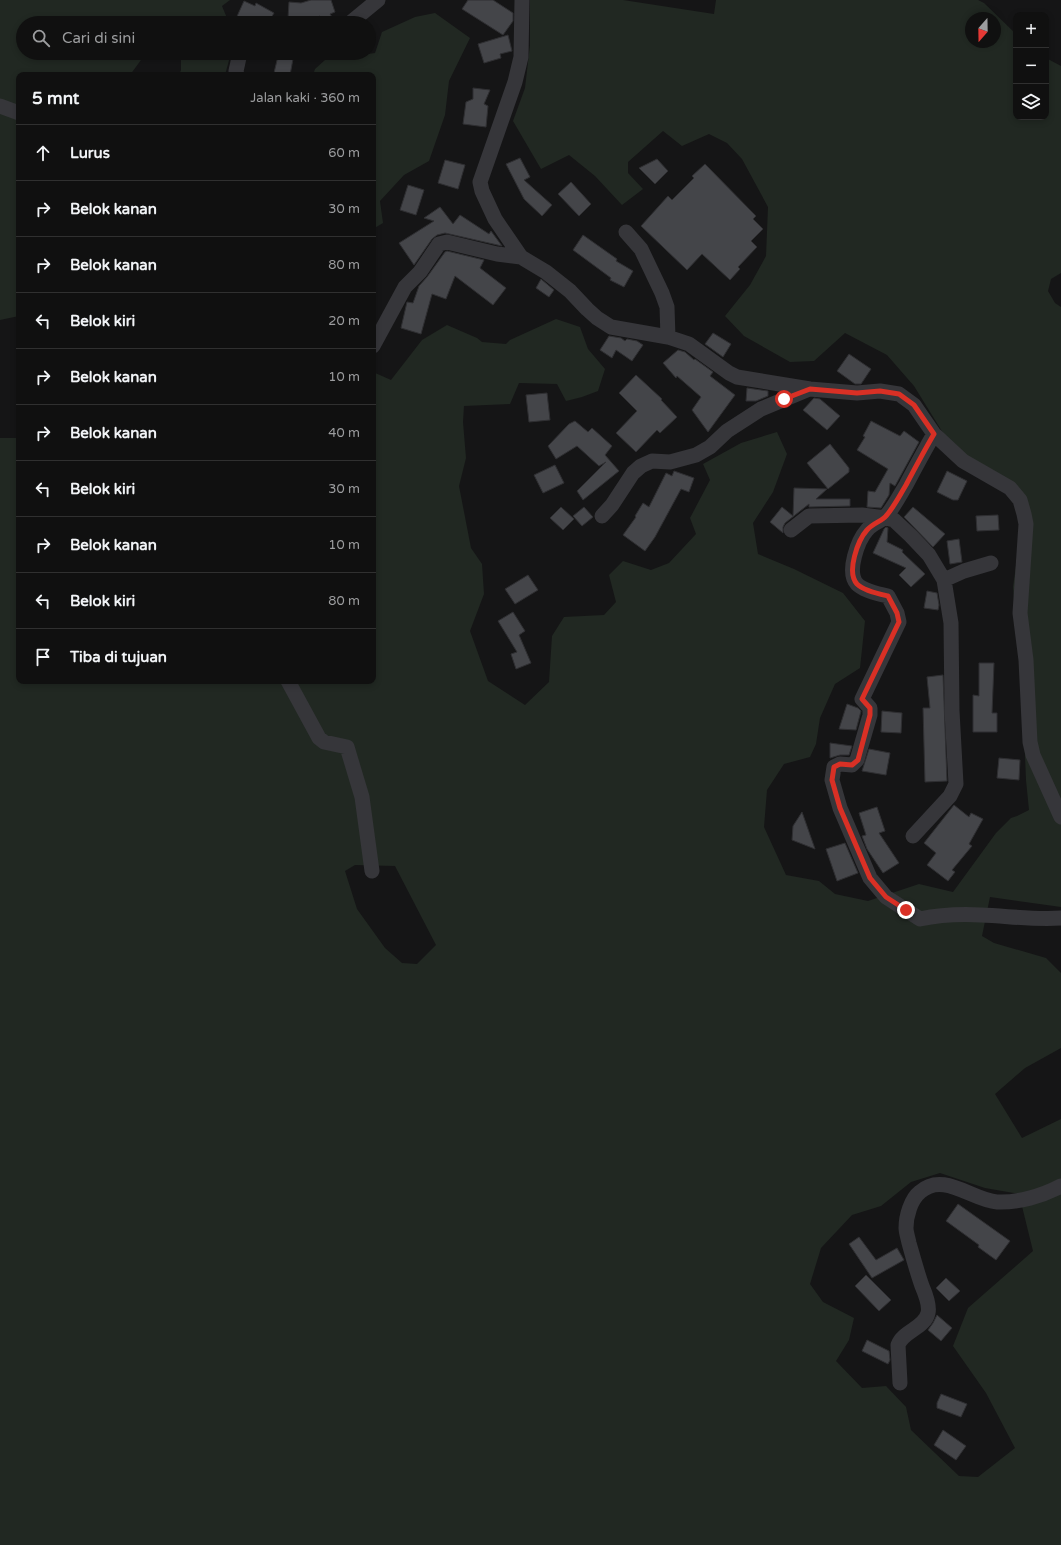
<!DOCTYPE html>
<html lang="id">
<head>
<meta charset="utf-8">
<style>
  body { margin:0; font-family:"Varela Round",sans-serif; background:#1e1e1e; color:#f1f3f6 }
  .controls { position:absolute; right:12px; top:12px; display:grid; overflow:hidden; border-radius:8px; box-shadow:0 2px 6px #0003 }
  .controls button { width:36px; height:36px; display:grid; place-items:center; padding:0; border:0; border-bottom:1px solid #303030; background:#101010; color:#f1f3f6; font:20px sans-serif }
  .compass { position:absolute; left:965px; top:12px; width:36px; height:36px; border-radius:50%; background:#101010; box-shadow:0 2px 6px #0003; rotate:200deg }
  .stop { position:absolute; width:12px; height:12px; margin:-9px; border:3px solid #d93025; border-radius:50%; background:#fff }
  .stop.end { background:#d93025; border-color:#fff; box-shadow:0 1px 4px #0008 }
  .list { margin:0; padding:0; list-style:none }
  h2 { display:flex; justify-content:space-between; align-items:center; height:52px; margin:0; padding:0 16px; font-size:17px }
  h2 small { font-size:13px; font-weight:400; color:#9c9d9f }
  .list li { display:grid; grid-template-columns:26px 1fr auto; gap:12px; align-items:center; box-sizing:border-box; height:56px; padding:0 16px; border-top:1px solid #303030 }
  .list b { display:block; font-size:15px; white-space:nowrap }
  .list em { font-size:13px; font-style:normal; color:#9c9d9f }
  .icon { flex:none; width:22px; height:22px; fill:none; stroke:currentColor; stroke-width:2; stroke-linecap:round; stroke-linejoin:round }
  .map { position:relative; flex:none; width:1061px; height:1545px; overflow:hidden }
  .search { position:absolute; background:#101010; box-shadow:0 2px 6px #0003; left:16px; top:16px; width:360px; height:44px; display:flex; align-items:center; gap:10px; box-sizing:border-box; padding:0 14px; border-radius:22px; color:#9c9d9f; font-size:15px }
  .panel { position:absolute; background:#101010; box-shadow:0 2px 6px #0003; left:16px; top:72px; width:360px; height:612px; border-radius:8px }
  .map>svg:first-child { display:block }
  .green { fill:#212822; fill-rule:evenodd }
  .building { fill:#444549; stroke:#2f2f32 }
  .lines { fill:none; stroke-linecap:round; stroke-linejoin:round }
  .street { stroke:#36363a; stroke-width:15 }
  .route { stroke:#d93025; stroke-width:5 }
</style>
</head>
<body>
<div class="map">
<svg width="1061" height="1545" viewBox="0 0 1061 1545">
  <rect width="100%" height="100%" fill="#151516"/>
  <path class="green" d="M 0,0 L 230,0 L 222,6 L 229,23 L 23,23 L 23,53 L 140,53 L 141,60 L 130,75 L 19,75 L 19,316 L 0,320 Z
    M 530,0 L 623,0 L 714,14 L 716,0 L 978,0 L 984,3 L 1016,34 L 1016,117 L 1046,117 L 1046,58 L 1061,66 L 1061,273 L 1051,279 L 1048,291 L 1055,303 L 1061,307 L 1061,907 L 990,897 L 982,936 L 994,943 L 1046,958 L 1061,973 L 1061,1048 L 1025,1068 L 995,1094 L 1022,1138 L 1061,1119 L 1061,1545 L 0,1545 L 0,438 L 19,438 L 19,681 L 373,681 L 373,372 L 391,380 L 422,340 L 447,325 L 477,338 L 482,342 L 506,344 L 510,340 L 556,319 L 580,327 L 588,349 L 605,369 L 598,391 L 582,397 L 566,401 L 557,384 L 519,383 L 510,404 L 464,406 L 463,422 L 466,458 L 459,486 L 471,548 L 482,564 L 484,594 L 470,631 L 488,681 L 525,705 L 549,682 L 552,636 L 564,617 L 604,615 L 616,602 L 609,575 L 623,561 L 651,570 L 669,563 L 696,534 L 690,518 L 710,480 L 703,464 L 741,443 L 777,432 L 787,454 L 773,492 L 753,523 L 758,554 L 794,569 L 843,593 L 865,621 L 860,668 L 835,684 L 820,718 L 816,744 L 810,757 L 784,764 L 767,790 L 764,827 L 786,875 L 819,881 L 835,894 L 868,901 L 919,884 L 953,892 L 996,833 L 1011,818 L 1017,816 L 1029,810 L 1026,780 L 1023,708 L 1013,587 L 1019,544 L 1028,508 L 948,441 L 914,386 L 887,355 L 845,333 L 814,361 L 790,362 L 744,336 L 725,316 L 750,285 L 766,256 L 768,207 L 742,159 L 727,143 L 709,134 L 682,146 L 663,131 L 628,162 L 628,173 L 643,189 L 622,205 L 595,176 L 569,155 L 541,169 L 513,121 L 525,88 L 530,45 ZM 971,18 L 995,18 L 995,42 L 971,42 ZM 355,865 L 395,866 L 436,945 L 417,964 L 402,963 L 385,948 L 357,909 L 345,871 ZM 940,1173 L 985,1188 L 1019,1194 L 1033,1251 L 968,1308 L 953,1346 L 986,1393 L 1015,1448 L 978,1477 L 959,1476 L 911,1430 L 906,1407 L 886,1386 L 862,1388 L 836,1361 L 849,1340 L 854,1318 L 823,1302 L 810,1284 L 821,1248 L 852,1215 L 881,1206 L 911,1182 Z
    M 435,13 L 470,38 L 449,81 L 445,115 L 429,161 L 404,175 L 380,201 L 383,223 L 373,229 L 373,75 L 313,75 L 315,69 L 325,60 L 375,53 L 382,32 L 415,17 Z
    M 181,53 L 231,53 L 225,75 L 179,75 L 181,70 Z"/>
  <path class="building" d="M 311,0 L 331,0 L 335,12 L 330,14 L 332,17 L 321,21 L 320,16 L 299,23 L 290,23 L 291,18 L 288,18 L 289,2 L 301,3 Z
    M 468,0 L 493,0 L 513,13 L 513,21 L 503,35 L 462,9 Z
    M 244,1 L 255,6 L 256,3 L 274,13 L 268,23 L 234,23 Z
    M 508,35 L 512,51 L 500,54 L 501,58 L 484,63 L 478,44 Z
    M 278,56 L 293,59 L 290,75 L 274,73 Z
    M 473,88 L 490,90 L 484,104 L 488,106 L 486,127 L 463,124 L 466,102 L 473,99 Z
    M 520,158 L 530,177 L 524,180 L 552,205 L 542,216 L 524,199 L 506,164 Z
    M 657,159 L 668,171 L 655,184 L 639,168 Z
    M 445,160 L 465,165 L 458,189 L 438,183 Z
    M 705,164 L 756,216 L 753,219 L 763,229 L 751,241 L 757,247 L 738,267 L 740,269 L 730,280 L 702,254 L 687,270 L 641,226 L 668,196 L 672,200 L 694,178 L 692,176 Z
    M 571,182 L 591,204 L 579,216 L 558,194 Z
    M 408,185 L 424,190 L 416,215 L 400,210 Z
    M 440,207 L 453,224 L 460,215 L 489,234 L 491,231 L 502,246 L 445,233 L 437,235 L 432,239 L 414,265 L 399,243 L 434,221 L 424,218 Z
    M 583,235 L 617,259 L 616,261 L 633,271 L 624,287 L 610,280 L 611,278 L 573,250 Z
    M 447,251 L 484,260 L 480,268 L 506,288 L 493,305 L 455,276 L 446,299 L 432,294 L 421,334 L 401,328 L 407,302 L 413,303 L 419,286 L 427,277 L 445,252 Z
    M 541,279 L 554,290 L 549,297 L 536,288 Z
    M 713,333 L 731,344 L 723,357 L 705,344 Z
    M 609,336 L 621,338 L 625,341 L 627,339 L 637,341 L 643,345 L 632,361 L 616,350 L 612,358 L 600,350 Z
    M 678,350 L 685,352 L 694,360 L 695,359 L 713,372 L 710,376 L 735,395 L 708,432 L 692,410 L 701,397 L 677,376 L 676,378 L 663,363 Z
    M 849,354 L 871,369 L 861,384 L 855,384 L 837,371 Z
    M 636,375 L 662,399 L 661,400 L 677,417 L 660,433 L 657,430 L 636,452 L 616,433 L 637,411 L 619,393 Z
    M 747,388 L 768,391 L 768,396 L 756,401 L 746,401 Z
    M 547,393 L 550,420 L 529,422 L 526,395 Z
    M 814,398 L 820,399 L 840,416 L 827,430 L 803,410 Z
    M 575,421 L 588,432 L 592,428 L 612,446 L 605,455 L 619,471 L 583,500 L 577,491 L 606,462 L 599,466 L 577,446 L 556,459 L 548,446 L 569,424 Z
    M 871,421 L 900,436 L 904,431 L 919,442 L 895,486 L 890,483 L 889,495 L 881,508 L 867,507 L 868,491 L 875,492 L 888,469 L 857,450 L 865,437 L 863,436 Z
    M 830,444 L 849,468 L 849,472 L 828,489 L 807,463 Z
    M 555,465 L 564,483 L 543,493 L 534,475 Z
    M 674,471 L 694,478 L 689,492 L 681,489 L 655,537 L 645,551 L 623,535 L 636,517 L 635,516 L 643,503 L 649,507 L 666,473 L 672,476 Z
    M 947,471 L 967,481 L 958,500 L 953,500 L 937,492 Z
    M 794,488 L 827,489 L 816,499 L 850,499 L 850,506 L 809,507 L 809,504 L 785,523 L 783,527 L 783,533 L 770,522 L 782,507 L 793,516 Z
    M 561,507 L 574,519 L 563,530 L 550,518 Z
    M 584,507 L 593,517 L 582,526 L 573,516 Z
    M 913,507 L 945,534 L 933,547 L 904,517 Z
    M 998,515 L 999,530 L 977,531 L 976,516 Z
    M 886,527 L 888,528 L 887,542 L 903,550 L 902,552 L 925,574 L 911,587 L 899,575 L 906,568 L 873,553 L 884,529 Z
    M 959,539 L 962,562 L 950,564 L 947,541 Z
    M 528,575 L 538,590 L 515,604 L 505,589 Z
    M 927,591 L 937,593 L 939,605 L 938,610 L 924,608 Z
    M 513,612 L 525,631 L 519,635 L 531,663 L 516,669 L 511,654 L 517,652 L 498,621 Z
    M 979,663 L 994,663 L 992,713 L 997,713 L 997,732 L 973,732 L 973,695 L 979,696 Z
    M 943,675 L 947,781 L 925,782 L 923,708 L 930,708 L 927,677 Z
    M 847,704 L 858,708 L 861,711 L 856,730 L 839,729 Z
    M 882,711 L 902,713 L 901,733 L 881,732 Z
    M 830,743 L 852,746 L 849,755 L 840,755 L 830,758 Z
    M 869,749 L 890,753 L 886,775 L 862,771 Z
    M 999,758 L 1020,760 L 1019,780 L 997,778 Z
    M 954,805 L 969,817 L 971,813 L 983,819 L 969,844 L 972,846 L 952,870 L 955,872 L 948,881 L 927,865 L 936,853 L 924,843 Z
    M 877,807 L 885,831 L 879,833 L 899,863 L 883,873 L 867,849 L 862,836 L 866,835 L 859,813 Z
    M 802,812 L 815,849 L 792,840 L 793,826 Z
    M 845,843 L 858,873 L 837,881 L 826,849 Z
    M 958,1204 L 1010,1241 L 996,1260 L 978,1247 L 979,1245 L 946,1221 Z
    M 859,1237 L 876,1260 L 897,1248 L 904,1260 L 872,1278 L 849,1244 Z
    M 866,1275 L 891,1300 L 879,1311 L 855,1286 Z
    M 946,1278 L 960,1291 L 949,1301 L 936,1288 Z
    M 937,1315 L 952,1328 L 941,1341 L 928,1330 L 933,1323 Z
    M 867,1340 L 889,1351 L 890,1360 L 888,1364 L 862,1351 Z
    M 941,1394 L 967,1404 L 961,1417 L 937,1408 L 937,1403 Z
    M 943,1430 L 966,1446 L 956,1460 L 934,1445 Z"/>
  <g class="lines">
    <path class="street" d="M 522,0 L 521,57 L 515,82 L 480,182 L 482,191 L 495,219 L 521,257 L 546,272 L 570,291 L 587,309 L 597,318 L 611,327 L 668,337 L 689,344 L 729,373 L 737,377 L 810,389 L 857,393 L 880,391 L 899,394 L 914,405 L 934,434 L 963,461 L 1010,488 L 1020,500 L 1024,514 L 1026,524 L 1020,613 L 1026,660 L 1030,742 L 1033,755 L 1061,817
      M 350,23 L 378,0
      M 237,75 L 236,71 L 240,53
      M 0,106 L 19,113
      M 626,232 L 641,249 L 662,293 L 667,307 L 668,337
      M 373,346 L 405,287 L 420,272 L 439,244 L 447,242 L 497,254 L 521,257
      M 934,434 C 924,451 915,468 906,485 C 900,495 894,507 886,516 C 882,521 873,523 867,530 C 858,540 846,572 857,584 C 864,591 878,594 888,596 L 897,613 L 899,622 L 862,699 L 870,708 L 870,715 L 857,760 L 852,765 L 840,764 L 834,767 L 832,780 L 840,808 L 870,878 L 886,897 L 920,919 C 939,915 961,914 981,915 C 1008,916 1034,920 1061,918
      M 602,516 L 612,505 L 633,473 L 641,466 L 652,461 L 670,462 L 696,455 L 710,447 L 727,431 L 761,409 L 809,389
      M 791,530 L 809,516 L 862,515 L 886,518 L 894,520 L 911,536 L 929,555 L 944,580 L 964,571 L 991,563
      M 288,681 L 319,738 L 324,742 L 347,747 L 362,797 L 372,871
      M 913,836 L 950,796 L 956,784 L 952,711 L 951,623 L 944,580
      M 900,1383 L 898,1345 C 903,1331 925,1328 928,1313 C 930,1305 925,1293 922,1286 C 917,1272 913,1257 909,1243 C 908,1238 906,1232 906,1228 C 906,1216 911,1199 920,1192 C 943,1171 972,1200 997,1202 C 1018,1203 1042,1196 1061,1186"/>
  </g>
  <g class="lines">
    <path class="route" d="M 784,399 L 810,389 L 857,393 L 880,391 L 899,394 L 914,405 L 934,434 C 924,451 915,468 906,485 C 900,495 894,507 886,516 C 882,521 873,523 867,530 C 858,540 846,572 857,584 C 864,591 879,594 888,596 L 897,613 L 899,622 L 862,699 L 870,708 L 870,715 L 858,760 L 852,765 L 840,764 L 834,767 L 832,780 L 840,808 L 870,878 L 886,897 L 906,910"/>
  </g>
</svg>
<div class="controls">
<button>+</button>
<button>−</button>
<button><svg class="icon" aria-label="layers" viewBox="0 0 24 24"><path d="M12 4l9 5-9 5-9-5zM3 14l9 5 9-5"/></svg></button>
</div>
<svg class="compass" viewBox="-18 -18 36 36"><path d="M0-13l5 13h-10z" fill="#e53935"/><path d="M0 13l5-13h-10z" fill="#9c9d9f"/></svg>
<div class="stop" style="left:784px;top:399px"></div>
<div class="stop end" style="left:906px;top:910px"></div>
<div class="search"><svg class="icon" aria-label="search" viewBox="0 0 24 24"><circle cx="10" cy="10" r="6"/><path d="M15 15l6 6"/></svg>Cari di sini</div>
<section class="panel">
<h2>5 mnt<small>Jalan kaki · 360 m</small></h2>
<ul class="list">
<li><svg class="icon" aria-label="ahead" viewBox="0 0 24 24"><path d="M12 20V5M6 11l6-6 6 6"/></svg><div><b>Lurus</b></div><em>60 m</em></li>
<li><svg class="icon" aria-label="right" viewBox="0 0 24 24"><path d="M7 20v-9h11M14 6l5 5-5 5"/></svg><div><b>Belok kanan</b></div><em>30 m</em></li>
<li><svg class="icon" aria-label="right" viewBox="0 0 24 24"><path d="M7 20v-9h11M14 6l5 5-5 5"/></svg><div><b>Belok kanan</b></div><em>80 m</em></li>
<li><svg class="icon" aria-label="left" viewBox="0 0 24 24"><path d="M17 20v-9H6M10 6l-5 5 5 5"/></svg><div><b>Belok kiri</b></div><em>20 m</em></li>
<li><svg class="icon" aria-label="right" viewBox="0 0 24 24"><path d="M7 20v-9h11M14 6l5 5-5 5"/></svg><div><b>Belok kanan</b></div><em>10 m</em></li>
<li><svg class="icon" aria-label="right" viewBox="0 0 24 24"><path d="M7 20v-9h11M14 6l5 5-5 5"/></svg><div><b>Belok kanan</b></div><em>40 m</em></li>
<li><svg class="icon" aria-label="left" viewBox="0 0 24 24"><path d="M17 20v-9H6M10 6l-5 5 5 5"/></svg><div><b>Belok kiri</b></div><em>30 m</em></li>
<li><svg class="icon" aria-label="right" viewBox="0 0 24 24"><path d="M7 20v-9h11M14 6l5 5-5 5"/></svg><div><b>Belok kanan</b></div><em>10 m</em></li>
<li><svg class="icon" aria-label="left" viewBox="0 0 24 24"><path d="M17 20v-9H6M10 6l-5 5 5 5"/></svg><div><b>Belok kiri</b></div><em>80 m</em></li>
<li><svg class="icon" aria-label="arrive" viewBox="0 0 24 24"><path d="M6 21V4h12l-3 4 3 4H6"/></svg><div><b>Tiba di tujuan</b></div></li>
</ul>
</section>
</div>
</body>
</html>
